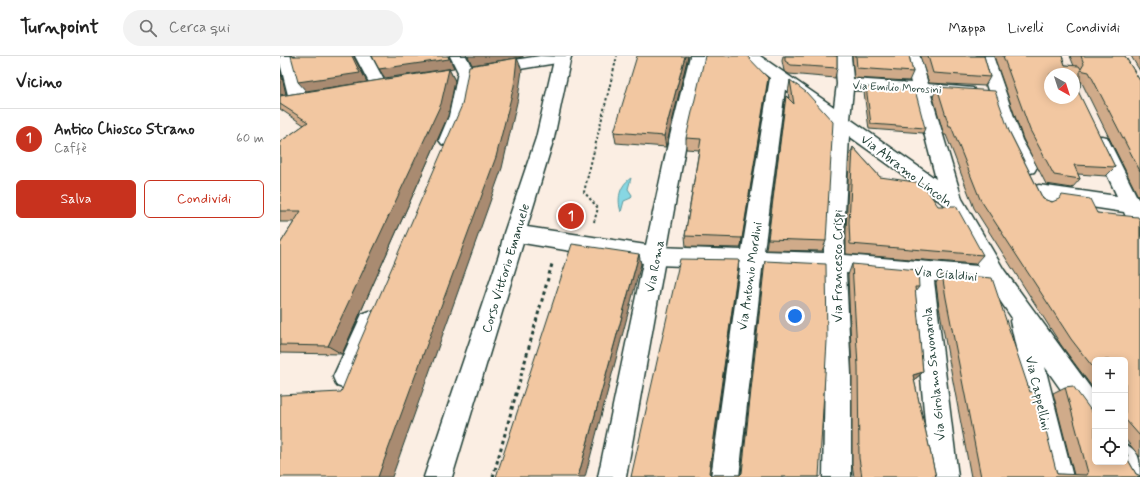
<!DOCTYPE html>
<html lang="it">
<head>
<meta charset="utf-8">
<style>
  body { margin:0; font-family:Mynerve,sans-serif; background:#f2f2f2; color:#222 }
  .controls { position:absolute; right:12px; bottom:12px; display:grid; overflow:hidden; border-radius:6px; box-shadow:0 2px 10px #0003 }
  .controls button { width:36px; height:36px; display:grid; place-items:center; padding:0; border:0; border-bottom:1px solid #e0e0e0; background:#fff; color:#222; font:20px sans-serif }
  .compass { position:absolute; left:764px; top:12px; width:36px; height:36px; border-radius:50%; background:#fff; box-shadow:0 2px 10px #0003; rotate:141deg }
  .you { position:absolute; left:515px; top:260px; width:14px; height:14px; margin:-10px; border:3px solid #fff; border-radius:50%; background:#1a73e8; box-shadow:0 0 0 6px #1a73e833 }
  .badge { display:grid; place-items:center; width:26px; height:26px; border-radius:50%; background:#c8321e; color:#fff; font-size:13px; font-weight:700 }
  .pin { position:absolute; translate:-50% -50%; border:2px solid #fff; box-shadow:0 1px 4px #0006 }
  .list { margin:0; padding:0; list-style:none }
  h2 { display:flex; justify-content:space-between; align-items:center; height:52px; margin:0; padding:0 16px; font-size:17px }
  h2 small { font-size:13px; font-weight:400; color:#767676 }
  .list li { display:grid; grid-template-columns:26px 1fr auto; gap:12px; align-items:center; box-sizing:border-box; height:60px; padding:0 16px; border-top:1px solid #e0e0e0 }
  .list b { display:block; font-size:15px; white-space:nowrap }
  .list p { margin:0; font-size:13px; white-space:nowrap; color:#767676 }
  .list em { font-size:13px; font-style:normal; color:#767676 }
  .actions { display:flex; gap:8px; padding:12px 16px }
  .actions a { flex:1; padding:9px 0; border:1px solid #c8321e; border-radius:6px; text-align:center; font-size:14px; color:#c8321e }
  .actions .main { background:#c8321e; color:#fff }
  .icon { flex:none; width:22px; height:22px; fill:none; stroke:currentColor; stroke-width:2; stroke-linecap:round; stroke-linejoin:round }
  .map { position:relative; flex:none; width:860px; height:421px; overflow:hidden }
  header { display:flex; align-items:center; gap:24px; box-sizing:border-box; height:56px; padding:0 20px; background:#fff; border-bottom:1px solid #e0e0e0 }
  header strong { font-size:19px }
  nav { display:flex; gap:22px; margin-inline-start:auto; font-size:14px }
  .search { width:280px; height:36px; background:#f2f2f2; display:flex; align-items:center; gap:10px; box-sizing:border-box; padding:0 14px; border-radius:22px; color:#767676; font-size:15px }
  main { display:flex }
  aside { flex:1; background:#fff }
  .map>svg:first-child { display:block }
  .water { fill:#87d7e3; stroke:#5d999d }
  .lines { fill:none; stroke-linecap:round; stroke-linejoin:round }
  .minor-casing { stroke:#1f3d34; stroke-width:3 }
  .tertiary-casing { stroke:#1f3d34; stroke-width:3 }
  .path-far1 { stroke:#1f3d34; stroke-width:2; stroke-dasharray:2.5 2.5; stroke-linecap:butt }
  .path { stroke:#1f3d34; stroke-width:3; stroke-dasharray:3.5 3.5; stroke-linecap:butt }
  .minor { fill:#fff; fill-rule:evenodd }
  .tertiary { fill:#fff; fill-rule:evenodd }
  .wall { fill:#d0ab8a; stroke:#1f3d34 }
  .shaded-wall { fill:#a98b71; stroke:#1f3d34 }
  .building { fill:#f2c7a1; stroke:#1f3d34; fill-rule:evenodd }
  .labels { text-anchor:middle; stroke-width:4; stroke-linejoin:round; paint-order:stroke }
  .far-street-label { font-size:11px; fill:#1f3d34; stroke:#fff }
  .street-label { font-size:13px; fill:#1f3d34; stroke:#fff }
</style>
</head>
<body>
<header>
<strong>Turnpoint</strong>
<div class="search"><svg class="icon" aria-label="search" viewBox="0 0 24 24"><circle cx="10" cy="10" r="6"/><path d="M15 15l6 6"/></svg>Cerca qui</div>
<nav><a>Mappa</a><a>Livelli</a><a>Condividi</a></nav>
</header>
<main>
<aside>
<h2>Vicino<small></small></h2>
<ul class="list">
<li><span class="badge">1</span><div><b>Antico Chiosco Strano</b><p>Caffè</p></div><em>60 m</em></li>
</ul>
<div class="actions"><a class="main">Salva</a><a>Condividi</a></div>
</aside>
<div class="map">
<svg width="860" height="421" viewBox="0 0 860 421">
  <rect width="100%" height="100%" fill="#fbeee3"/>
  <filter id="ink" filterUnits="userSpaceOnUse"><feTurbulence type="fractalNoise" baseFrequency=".025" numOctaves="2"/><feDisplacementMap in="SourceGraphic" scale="8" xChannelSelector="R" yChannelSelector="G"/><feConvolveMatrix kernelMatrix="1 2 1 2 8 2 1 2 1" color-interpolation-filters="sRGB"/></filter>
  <g filter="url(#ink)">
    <path class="water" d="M 351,122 L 348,133 L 352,139 L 351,142 L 344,145 L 341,156 C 337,143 339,130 351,122 Z"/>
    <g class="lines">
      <defs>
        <path id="minor" d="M 0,0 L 14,0 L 27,43 L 24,47 L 18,49 L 12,47 L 9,43 L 0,7 Z
          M 75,0 L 91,0 L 107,30 L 105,34 L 99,35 L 93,34 Z
          M 170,0 L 186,0 L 194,16 L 187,60 L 174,88 L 168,90 L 162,88 L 159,84 L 169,60 L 178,16 Z
          M 260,0 L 291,1 L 289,4 L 283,6 L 209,18 L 203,17 L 201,13 L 203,9 L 209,8 Z
          M 462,0 L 480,0 L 554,51 L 557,28 L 555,0 L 571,0 L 573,23 L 631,27 L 624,0 L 640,0 L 648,28 L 693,32 L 695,36 L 693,40 L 687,41 L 651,39 L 682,143 L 724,214 L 815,338 L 815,373 L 806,369 L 765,311 L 793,421 L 765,421 L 730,265 L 732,262 L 710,230 L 654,225 L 678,421 L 650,421 L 632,223 L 566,217 L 571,318 L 571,421 L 543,421 L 545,318 L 544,216 L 482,213 L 459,421 L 431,421 L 460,212 L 376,209 L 368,206 L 365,200 L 368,194 L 376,191 L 462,194 L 490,22 ZM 505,33 L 552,67 L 544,176 L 544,197 L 484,195 ZM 573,34 L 634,38 L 656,123 L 570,63 ZM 569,80 L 665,149 L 698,210 L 565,199 L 564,176 Z
          M 697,0 L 713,0 L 742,84 L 757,111 L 754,116 L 747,118 L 740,116 L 724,84 Z
          M 821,80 L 827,81 L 858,143 L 860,143 L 860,180 L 853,178 L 844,156 L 759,143 L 752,141 L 749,136 L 752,131 L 759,129 L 837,140 L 812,86 L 815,81 Z
          M 90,255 L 98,258 L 102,266 L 75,330 L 66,333 L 57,330 L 53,321 L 82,258 Z
          M 845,388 C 860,396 860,403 860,421 L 842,421 L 833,406 L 845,406 Z"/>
        <path id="tertiary" d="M 275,0 L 291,0 L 274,82 L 247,171 L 366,189 L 387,92 L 410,0 L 426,0 L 405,92 L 346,421 L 318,421 L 363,207 L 243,187 L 172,421 L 144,421 L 219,199 L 224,177 L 256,82 Z"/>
      </defs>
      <use href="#minor" class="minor-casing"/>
      <use href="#tertiary" class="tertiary-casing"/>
      <path class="path-far1" d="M 314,166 L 318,152 L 304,136 L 337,0"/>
      <path class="path" d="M 213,421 L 272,208"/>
      <use href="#minor" class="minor"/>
      <use href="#tertiary" class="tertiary"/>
    </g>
    <path class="wall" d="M 408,0 L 386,91 L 336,87 L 334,76 Z
      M 503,0 L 557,0 L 557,12 L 555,22 L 509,18 L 504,15 L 502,5 Z
      M 572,0 L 629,0 L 633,16 L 629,25 L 574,22 Z
      M 640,0 L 704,0 L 710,21 L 705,30 L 649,27 Z
      M 714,0 L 782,0 L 785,9 L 794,10 L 790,0 L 845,0 L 860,25 L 860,142 L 859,142 L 801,25 L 800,25 L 800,31 L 797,34 L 835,111 L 826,120 L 798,118 L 800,123 L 792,132 L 766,128 L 743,83 Z
      M 851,0 L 860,0 L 860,15 Z
      M 169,13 L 175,25 L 168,60 L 62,298 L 0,297 L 0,188 L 14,166 L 0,166 L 0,86 L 24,69 L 0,53 L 0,40 Z
      M 510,24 L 546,185 L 542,195 L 486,194 L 504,52 L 506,40 L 509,42 L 508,37 Z
      M 586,31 L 645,72 L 643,77 L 589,73 L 584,36 Z
      M 657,31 L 729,75 L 763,143 L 772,146 L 817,157 L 860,165 L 860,401 L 845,383 L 845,304 L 815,304 L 815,335 L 781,289 L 694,152 L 674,99 L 666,79 L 664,79 L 653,41 Z
      M 487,33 L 461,192 L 406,191 L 405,180 L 419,94 L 406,93 L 406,82 Z
      M 573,91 L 600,121 L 658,150 L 703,199 L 695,208 L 566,198 L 566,176 L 569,101 Z
      M 459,204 L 430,417 L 431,419 L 460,419 L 461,418 L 483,215 L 485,205 L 539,421 L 351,421 Z
      M 572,208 L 639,231 L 635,236 L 643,316 L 634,324 L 656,421 L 574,421 L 572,408 L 572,318 L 568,219 Z
      M 662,218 L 777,418 L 794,419 L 773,337 L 785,331 L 847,402 L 856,418 L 860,421 L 691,421 L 659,251 L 656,227 Z"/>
    <path class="shaded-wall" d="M 72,0 L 74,0 L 74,1 L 87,26 L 26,35 L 18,26 Z
      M 168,0 L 169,0 L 169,1 L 174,12 L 105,22 L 99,13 Z
      M 188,0 L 243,0 L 243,1 L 192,9 Z
      M 405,0 L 408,0 L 386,91 L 384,80 Z
      M 237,2 L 242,14 L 238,42 L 222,112 L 112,421 L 98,421 Z
      M 0,13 L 6,38 L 0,39 Z
      M 169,13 L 175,25 L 168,60 L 62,298 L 48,290 Z
      M 488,22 L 487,33 L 461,192 L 462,182 Z
      M 359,198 L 361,208 L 305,421 L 298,421 Z
      M 459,204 L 458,213 L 430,421 L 429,417 Z
      M 643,316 L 634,324 L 625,326 L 633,319 Z"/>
    <path class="building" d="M 11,0 L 72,0 L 80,17 L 18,26 Z
      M 92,0 L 168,0 L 169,3 L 99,13 Z
      M 357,0 L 405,0 L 384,80 L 334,76 Z
      M 425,0 L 467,0 L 488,22 L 462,182 L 405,180 L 421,83 L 406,82 Z
      M 505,0 L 557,0 L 557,12 L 511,9 L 505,5 Z
      M 576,0 L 629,0 L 633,16 L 577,12 Z
      M 648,0 L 704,0 L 710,21 L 653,17 Z
      M 723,0 L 782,0 L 785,9 L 799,10 L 801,13 L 804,8 L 801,0 L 845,0 L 860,25 L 860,115 L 809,16 L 800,14 L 800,31 L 797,33 L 835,111 L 794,109 L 800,123 L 774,119 L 750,74 ZM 770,18 L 794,18 L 794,42 L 770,42 Z
      M 237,2 L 234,30 L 216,101 L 98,421 L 0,421 L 0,339 L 61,336 L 79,291 L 78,290 L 182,49 L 189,10 Z
      M 169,13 L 161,48 L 48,290 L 0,289 L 0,188 L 21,155 L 0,155 L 0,86 L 28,66 L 0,48 L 0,40 Z
      M 510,24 L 526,36 L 553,66 L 546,185 L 488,183 L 506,40 L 514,48 Z
      M 586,31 L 635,34 L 645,72 L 591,68 Z
      M 657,31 L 715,35 L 729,75 L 763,143 L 772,146 L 779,143 L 782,139 L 810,143 L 817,157 L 858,161 L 860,165 L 860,380 L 845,363 L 845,304 L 815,304 L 815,314 L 791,283 L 700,143 L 679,90 L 671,70 L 669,70 Z
      M 573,91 L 600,121 L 642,127 L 658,150 L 676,150 L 703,199 L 570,188 L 569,166 Z
      M 292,188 L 359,198 L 298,421 L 216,421 Z
      M 400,203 L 459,204 L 429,417 L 431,419 L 460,419 L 462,417 L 485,205 L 546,208 L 547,285 L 539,421 L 351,421 Z
      M 572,208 L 638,214 L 639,231 L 635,231 L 643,316 L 633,319 L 656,421 L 582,421 L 579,402 L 578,310 Z
      M 662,218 L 712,222 L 750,336 L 756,335 L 777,418 L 807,419 L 808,417 L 785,331 L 793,330 L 815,360 L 815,406 L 845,406 L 845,394 L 848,400 L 847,402 L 856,418 L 859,419 L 860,421 L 701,421 L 666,242 Z"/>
  </g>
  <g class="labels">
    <g class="far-street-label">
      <text transform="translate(617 31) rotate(3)" y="4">Via Emilio Morosini</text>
    </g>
    <g class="street-label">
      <text transform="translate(627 114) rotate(37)" y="5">Via Abramo Lincoln</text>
      <text transform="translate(374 210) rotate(-79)" y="5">Via Roma</text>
      <text transform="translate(557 210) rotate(-90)" y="5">Via Francesco Crispi</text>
      <text transform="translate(225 212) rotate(-73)" y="5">Corso Vittorio Emanuele</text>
      <text transform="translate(666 217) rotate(5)" y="5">Via Cialdini</text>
      <text transform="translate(469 220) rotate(-82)" y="5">Via Antonio Mordini</text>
      <text transform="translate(653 318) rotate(-96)" y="5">Via Girolamo Savonarola</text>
      <text transform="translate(759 337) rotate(77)" y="5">Via Cappellini</text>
    </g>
  </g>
</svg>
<div class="controls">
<button>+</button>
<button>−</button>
<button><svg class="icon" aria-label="locate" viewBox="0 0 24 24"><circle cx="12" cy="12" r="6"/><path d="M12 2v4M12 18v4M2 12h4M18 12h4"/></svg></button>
</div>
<svg class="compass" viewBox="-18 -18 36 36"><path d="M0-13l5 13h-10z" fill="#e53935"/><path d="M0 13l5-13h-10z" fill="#767676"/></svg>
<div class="you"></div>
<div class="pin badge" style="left:291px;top:160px">1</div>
</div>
</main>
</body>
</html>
